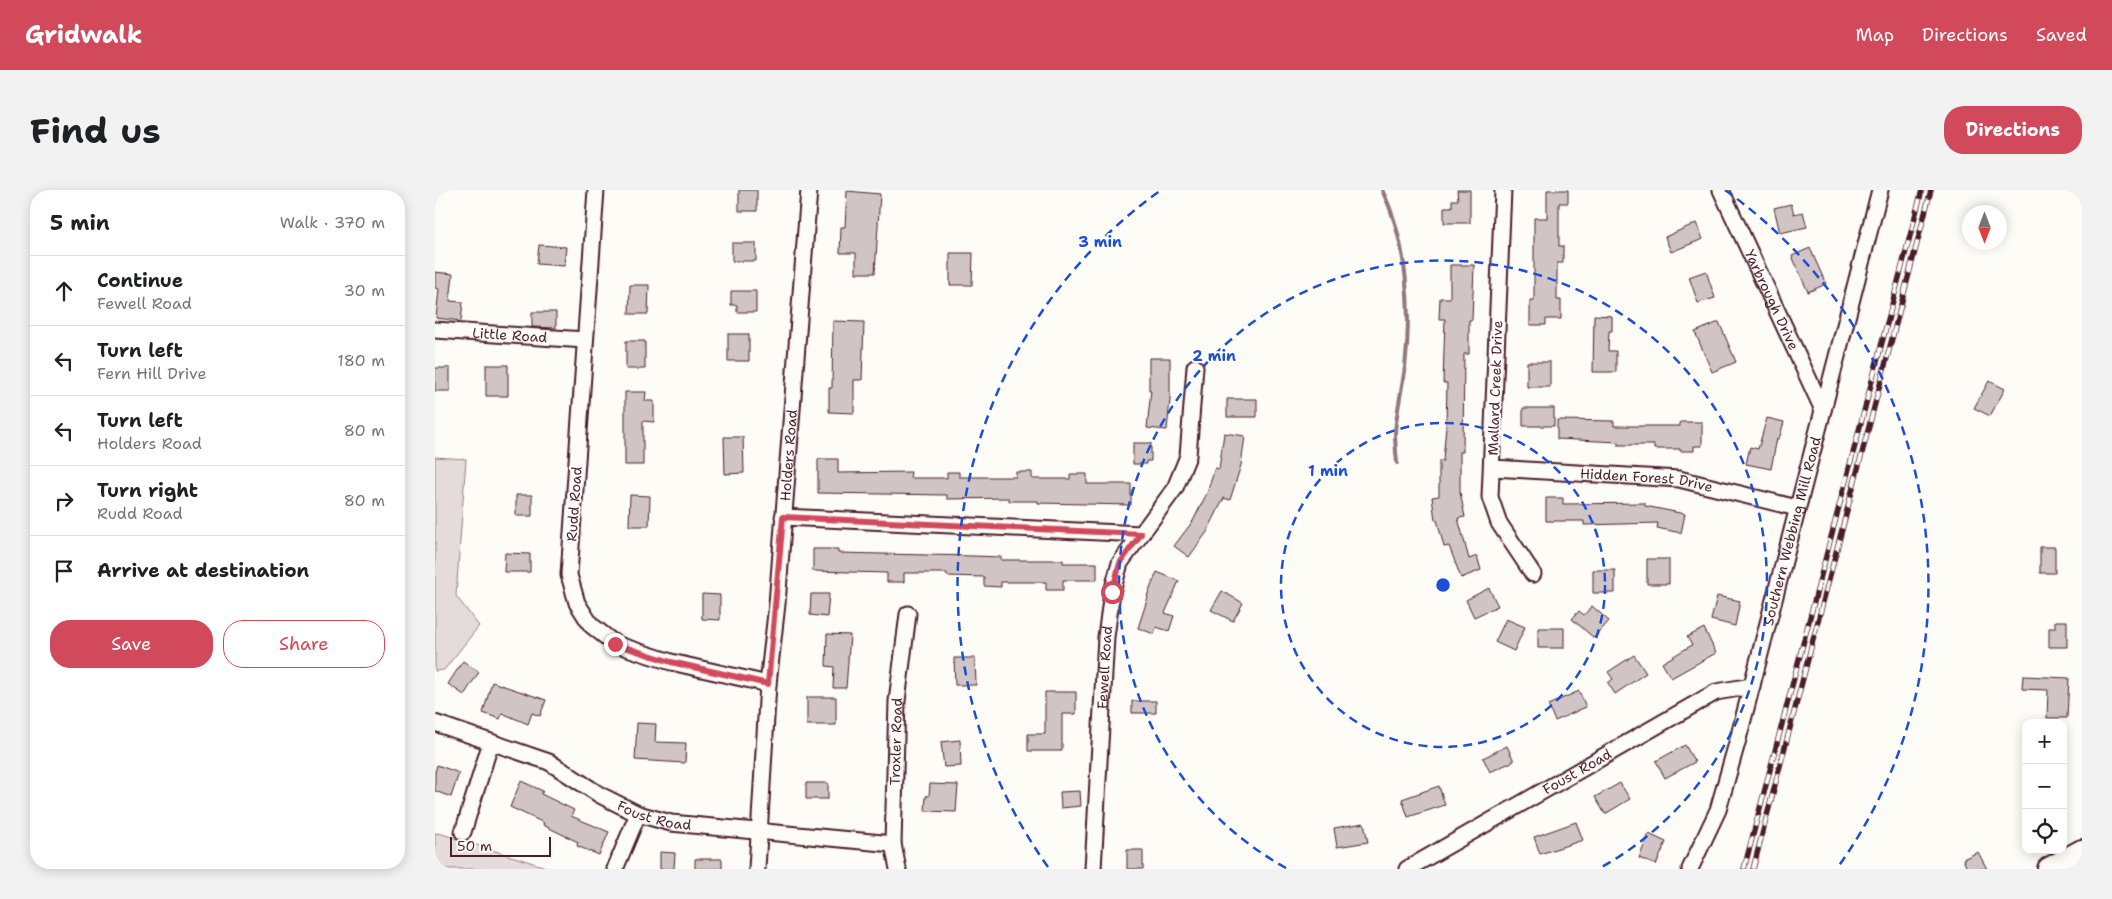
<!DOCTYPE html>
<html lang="en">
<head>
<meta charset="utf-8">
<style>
  body { margin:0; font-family:"Shantell Sans",sans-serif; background:#f2f2f2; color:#202124 }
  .controls { position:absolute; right:15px; bottom:15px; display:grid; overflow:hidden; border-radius:10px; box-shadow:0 2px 12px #0003 }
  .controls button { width:45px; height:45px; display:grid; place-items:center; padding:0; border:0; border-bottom:1px solid #e0e0e0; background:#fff; color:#202124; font:25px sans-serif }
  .compass { position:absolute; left:1527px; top:15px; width:45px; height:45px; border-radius:50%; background:#fff; box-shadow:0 2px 12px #0003; rotate:180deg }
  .scale { position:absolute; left:15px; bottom:12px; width:101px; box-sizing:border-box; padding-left:5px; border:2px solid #4a1f2b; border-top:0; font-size:14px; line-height:18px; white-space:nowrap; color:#4a1f2b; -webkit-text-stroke:4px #fdfcf7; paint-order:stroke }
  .stop { position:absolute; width:15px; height:15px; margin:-11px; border:4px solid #d1495b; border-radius:50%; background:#fff }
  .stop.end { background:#d1495b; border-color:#fff; box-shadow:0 1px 5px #0008 }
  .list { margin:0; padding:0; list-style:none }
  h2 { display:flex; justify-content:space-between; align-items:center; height:65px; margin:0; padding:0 20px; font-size:21px }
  h2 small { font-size:16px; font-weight:400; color:#757577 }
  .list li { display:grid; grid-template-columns:32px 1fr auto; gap:15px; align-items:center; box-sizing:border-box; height:70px; padding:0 20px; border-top:1px solid #e0e0e0 }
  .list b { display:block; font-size:19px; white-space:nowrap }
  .list p { margin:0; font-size:16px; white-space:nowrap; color:#757577 }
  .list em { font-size:16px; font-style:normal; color:#757577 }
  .actions { display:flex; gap:10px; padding:15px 20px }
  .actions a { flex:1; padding:11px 0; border:1px solid #d1495b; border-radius:20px; text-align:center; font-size:18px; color:#d1495b }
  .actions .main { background:#d1495b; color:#fff }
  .icon { flex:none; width:28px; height:28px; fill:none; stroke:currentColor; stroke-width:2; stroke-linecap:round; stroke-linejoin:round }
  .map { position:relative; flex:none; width:1647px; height:679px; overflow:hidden; border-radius:20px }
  header { display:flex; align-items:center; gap:30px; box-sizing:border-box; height:70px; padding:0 25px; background:#d1495b; color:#fff }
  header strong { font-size:24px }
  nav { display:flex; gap:28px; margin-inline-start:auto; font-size:18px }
  .intro { display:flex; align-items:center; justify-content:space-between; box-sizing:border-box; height:120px; padding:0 30px }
  h1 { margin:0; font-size:35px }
  .button { padding:12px 22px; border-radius:20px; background:#d1495b; color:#fff; font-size:18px; font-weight:700 }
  main { display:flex; gap:30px; padding:0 30px }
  aside { flex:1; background:#fff; border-radius:20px; box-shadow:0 2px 12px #0003 }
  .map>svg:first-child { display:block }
  .green { fill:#e3dcda; stroke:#967e82 }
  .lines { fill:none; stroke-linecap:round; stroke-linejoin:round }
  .stream { stroke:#91777b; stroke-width:4 }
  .building { fill:#d0c5c4; stroke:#4a1f2b }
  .minor-casing { stroke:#4a1f2b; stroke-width:19 }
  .secondary-casing { stroke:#4a1f2b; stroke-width:26 }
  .minor { stroke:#fdfcf7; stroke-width:15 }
  .secondary { stroke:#fdfcf7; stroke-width:22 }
  .rail-casing { stroke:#4a1f2b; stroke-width:5.5 }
  .rail { stroke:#fdfcf7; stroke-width:4; stroke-dasharray:11; stroke-linecap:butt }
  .route { stroke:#d1495b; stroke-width:6 }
  .ring { fill:none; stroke:#1d4ed8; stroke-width:2.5; stroke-dasharray:9 6 }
  .labels { text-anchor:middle; stroke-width:4; stroke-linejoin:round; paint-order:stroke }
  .street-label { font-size:14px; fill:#4a1f2b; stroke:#fdfcf7 }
  .centre { fill:#1d4ed8; stroke:#fdfcf7; stroke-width:2.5 }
  .ring-label { font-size:15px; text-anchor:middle; font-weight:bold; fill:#1d4ed8; stroke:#fdfcf7; stroke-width:4; stroke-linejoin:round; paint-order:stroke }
</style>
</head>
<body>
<header>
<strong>Gridwalk</strong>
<nav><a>Map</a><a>Directions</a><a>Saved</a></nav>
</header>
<div class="intro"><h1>Find us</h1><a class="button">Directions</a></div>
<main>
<aside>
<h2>5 min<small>Walk · 370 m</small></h2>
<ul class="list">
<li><svg class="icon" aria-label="ahead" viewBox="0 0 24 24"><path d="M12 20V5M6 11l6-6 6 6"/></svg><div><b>Continue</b><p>Fewell Road</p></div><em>30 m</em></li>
<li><svg class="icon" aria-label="left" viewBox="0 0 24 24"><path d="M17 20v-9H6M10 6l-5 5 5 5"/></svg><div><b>Turn left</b><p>Fern Hill Drive</p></div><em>180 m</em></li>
<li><svg class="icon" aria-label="left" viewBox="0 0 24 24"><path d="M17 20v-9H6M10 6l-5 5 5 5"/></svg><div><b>Turn left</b><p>Holders Road</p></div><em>80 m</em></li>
<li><svg class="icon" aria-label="right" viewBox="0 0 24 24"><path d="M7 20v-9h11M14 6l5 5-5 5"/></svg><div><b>Turn right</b><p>Rudd Road</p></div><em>80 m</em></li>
<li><svg class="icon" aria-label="arrive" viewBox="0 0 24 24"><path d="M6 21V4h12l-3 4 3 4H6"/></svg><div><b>Arrive at destination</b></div></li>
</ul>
<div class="actions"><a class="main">Save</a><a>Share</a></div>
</aside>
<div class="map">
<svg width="1647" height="679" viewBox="0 0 1647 679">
  <rect width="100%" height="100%" fill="#fdfcf7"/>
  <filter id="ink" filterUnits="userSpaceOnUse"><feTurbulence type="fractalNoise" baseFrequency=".02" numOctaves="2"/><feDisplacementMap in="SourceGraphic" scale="10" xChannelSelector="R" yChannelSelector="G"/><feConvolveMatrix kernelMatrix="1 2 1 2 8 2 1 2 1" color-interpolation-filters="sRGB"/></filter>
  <g filter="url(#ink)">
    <path class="green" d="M 0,267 L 31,269 L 21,406 L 44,436 L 9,480 L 0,481 Z
      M 0,643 L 7,644 L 117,679 L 0,679 Z"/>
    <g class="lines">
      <path class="stream" d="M 947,0 C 972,50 977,122 970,177 C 967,199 962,220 960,242 C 960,252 961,263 962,273"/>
    </g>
    <path class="building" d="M 304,0 L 322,0 L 322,21 L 304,21 Z
      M 1022,0 L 1035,0 L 1035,33 L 1009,33 L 1009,17 L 1017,17 L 1017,10 L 1023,10 Z
      M 1112,0 L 1133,0 L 1133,13 L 1124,13 L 1124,56 L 1128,56 L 1128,73 L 1122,73 L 1122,110 L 1126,110 L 1126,129 L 1111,129 L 1111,135 L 1095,135 L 1095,110 L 1099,110 L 1099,28 L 1112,28 Z
      M 412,1 L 445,4 L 440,83 L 421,83 L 421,63 L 405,63 L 406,37 L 410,37 Z
      M 1356,14 L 1359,24 L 1368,22 L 1372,37 L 1345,43 L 1339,18 Z
      M 1261,33 L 1268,49 L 1236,62 L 1230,47 Z
      M 297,53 L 321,53 L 321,71 L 297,71 Z
      M 104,55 L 131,57 L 129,76 L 102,74 Z
      M 1375,58 L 1391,94 L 1373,102 L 1357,66 Z
      M 515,63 L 538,63 L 537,95 L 515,95 Z
      M 1015,75 L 1039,75 L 1037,130 L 1034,130 L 1034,164 L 1029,164 L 1028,262 L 1025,262 L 1025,302 L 1030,327 L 1023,328 L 1034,369 L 1042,366 L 1046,380 L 1026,388 L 1014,356 L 1009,357 L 1002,330 L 1000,330 L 997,307 L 1004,306 L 1004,271 L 1008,271 L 1011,236 L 1012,193 L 1008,193 L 1010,129 L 1004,129 L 1005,108 L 1015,108 Z
      M 1271,81 L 1280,108 L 1263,113 L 1254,87 Z
      M 0,82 L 18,84 L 15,111 L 28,112 L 26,131 L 1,128 L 4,99 L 0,98 Z
      M 195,95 L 214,95 L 213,124 L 194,124 Z
      M 296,101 L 321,101 L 321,122 L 302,122 L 302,115 L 296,115 Z
      M 97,122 L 121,122 L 121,138 L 97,137 Z
      M 1159,125 L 1177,126 L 1177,141 L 1174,141 L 1173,161 L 1181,161 L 1181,182 L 1158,182 Z
      M 398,131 L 429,132 L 427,190 L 419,190 L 419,223 L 394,222 L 394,198 L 397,198 Z
      M 1284,132 L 1301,172 L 1277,182 L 1260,142 Z
      M 293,144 L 314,144 L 314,171 L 293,171 Z
      M 191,151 L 210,151 L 210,179 L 191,179 Z
      M 714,168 L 735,168 L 735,210 L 732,240 L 712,238 L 716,200 L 714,200 Z
      M 1092,172 L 1115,172 L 1115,197 L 1092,197 Z
      M 51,175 L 73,175 L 73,206 L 51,206 Z
      M 0,178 L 15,178 L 15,201 L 0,201 Z
      M 1554,191 L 1570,199 L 1555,226 L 1539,218 Z
      M 190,202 L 211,202 L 210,211 L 219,211 L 219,232 L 208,231 L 208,275 L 190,275 Z
      M 792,209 L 822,209 L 822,227 L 792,227 Z
      M 1088,218 L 1119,218 L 1119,236 L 1088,236 Z
      M 1332,228 L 1349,232 L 1344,249 L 1342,248 L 1336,279 L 1311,274 L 1315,257 L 1323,259 Z
      M 1122,230 L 1179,231 L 1179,236 L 1245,236 L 1245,232 L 1267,232 L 1267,256 L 1259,256 L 1259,261 L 1245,261 L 1245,259 L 1219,259 L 1219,255 L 1183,255 L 1183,252 L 1122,249 Z
      M 789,243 L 810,246 L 806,275 L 795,310 L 789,308 L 772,342 L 754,367 L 739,356 L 758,331 L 772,303 L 780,278 L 784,279 Z
      M 289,247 L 308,247 L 309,283 L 290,284 Z
      M 698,253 L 716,253 L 716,271 L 711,271 L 711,274 L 698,274 Z
      M 383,269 L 403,269 L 403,283 L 476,282 L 475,288 L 512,288 L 512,282 L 524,282 L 524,287 L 581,287 L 581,282 L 597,282 L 597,289 L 635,289 L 635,284 L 652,284 L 652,294 L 696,294 L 696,315 L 603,313 L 603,311 L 574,311 L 574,308 L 512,309 L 512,305 L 383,303 Z
      M 81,305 L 97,305 L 97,326 L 81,326 Z
      M 195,305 L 215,306 L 214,336 L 194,336 Z
      M 1111,308 L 1128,308 L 1128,314 L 1210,313 L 1210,316 L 1250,324 L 1246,343 L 1222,338 L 1223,333 L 1149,335 L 1149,331 L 1111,331 Z
      M 1605,357 L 1620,357 L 1620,383 L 1605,383 Z
      M 378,359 L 403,359 L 403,363 L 538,366 L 566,367 L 566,370 L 628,370 L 628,373 L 662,373 L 662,390 L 628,390 L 628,400 L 611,400 L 611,392 L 566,392 L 566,397 L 549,396 L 549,387 L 512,386 L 512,383 L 469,383 L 469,392 L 452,392 L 452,383 L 378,381 Z
      M 70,363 L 95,364 L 95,382 L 69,382 Z
      M 1212,369 L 1234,369 L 1234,394 L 1212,394 Z
      M 1158,380 L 1180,380 L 1180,403 L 1158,403 Z
      M 722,382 L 744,391 L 730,423 L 739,426 L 734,441 L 721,437 L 719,444 L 703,438 L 713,407 L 712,406 Z
      M 1054,398 L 1063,416 L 1039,427 L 1031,410 Z
      M 787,401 L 808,413 L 798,431 L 776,420 Z
      M 267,404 L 285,405 L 285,430 L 267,429 Z
      M 376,404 L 394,404 L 392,427 L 375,425 Z
      M 1282,406 L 1305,411 L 1300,436 L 1276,430 Z
      M 1157,416 L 1174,431 L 1159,448 L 1137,429 L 1144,421 L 1149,425 Z
      M 1071,429 L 1090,437 L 1079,461 L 1060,452 Z
      M 1620,431 L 1632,431 L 1632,457 L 1614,457 L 1614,438 L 1620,438 Z
      M 1103,438 L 1129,438 L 1129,458 L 1103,458 Z
      M 1269,438 L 1281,463 L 1236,488 L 1227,473 L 1257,455 L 1252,447 Z
      M 392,444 L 415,445 L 411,498 L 398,498 L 399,477 L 391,476 Z
      M 1199,465 L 1211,483 L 1180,504 L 1173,493 L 1178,489 L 1173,482 Z
      M 519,468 L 540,468 L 541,495 L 520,495 Z
      M 28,471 L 44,482 L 29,505 L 13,494 Z
      M 1588,486 L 1634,488 L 1632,528 L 1612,528 L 1613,500 L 1587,499 Z
      M 57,492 L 111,510 L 105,526 L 97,523 L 93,534 L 67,523 L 65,529 L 48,523 Z
      M 1144,501 L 1151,517 L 1120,531 L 1113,515 Z
      M 610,502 L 641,502 L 641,524 L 627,524 L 627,561 L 593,561 L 593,544 L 610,544 Z
      M 372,507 L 401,507 L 401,535 L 372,535 Z
      M 697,511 L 721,511 L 721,523 L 697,523 Z
      M 202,533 L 221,534 L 220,552 L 251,553 L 250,573 L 200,570 Z
      M 525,550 L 526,576 L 509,577 L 506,552 Z
      M 1250,555 L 1260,572 L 1230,588 L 1221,571 Z
      M 1072,556 L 1079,571 L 1055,582 L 1048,568 Z
      M 2,575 L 24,583 L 16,607 L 0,601 L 0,582 Z
      M 86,591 L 108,601 L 106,604 L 139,620 L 136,626 L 174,642 L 164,665 L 142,656 L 143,652 L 108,635 L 109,633 L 75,617 Z
      M 371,593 L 393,593 L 393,609 L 371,609 Z
      M 1185,593 L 1195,609 L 1170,624 L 1160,607 Z
      M 495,594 L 523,595 L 521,622 L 490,621 L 491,606 L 494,606 Z
      M 1004,596 L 1010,615 L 973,627 L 967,609 Z
      M 645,601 L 646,616 L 626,618 L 625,602 Z
      M 1141,632 L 1148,650 L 1105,664 L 1099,647 Z
      M 929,633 L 933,652 L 902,657 L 899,638 Z
      M 1214,644 L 1231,652 L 1221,675 L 1204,668 Z
      M 692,660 L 708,660 L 708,679 L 692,679 Z
      M 225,662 L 240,663 L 239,679 L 225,679 Z
      M 1543,662 L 1552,679 L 1532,679 L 1528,669 Z
      M 260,669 L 287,669 L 287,679 L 260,679 Z"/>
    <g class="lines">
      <defs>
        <g id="minor">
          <path d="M 161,0 L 134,385 L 142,413 L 156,435 L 180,454 L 236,472 L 333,494"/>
          <path d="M 1068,0 L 1055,307 L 1064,333 L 1098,384"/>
          <path id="s1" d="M 1286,0 L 1388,220"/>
          <path id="s2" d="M 0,140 L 150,150"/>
          <path id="s3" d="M 1057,278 L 1244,289 L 1362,318"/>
          <path d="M 348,327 L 706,344"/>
          <path id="s4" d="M 0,533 L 114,572 L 165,605 L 203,624 L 236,633 L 458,654"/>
          <path d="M 28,642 L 56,552"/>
          <path d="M 180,679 L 203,624"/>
          <path id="s5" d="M 322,679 L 333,494 L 342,414 L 374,0"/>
          <path id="s6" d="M 463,679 L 458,654 L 462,511 L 473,424"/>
          <path id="s7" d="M 658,679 L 671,447 L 677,402 L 685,373 L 740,298 L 753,266 L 760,177"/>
          <path id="s8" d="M 972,679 L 1281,502 L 1317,496"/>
          <path id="s9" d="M 1255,679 L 1283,620 L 1302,553 L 1445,0"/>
        </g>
        <path id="secondary" d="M 1614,679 L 1647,661"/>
      </defs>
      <use href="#minor" class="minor-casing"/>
      <use href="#secondary" class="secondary-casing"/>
      <use href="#minor" class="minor"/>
      <use href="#secondary" class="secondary"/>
      <defs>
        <path id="rail" d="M 1309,679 L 1487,0
          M 1318,679 L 1496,0"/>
      </defs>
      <use href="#rail" class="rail-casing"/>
      <use href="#rail" class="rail"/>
    </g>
  </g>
  <g class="lines" filter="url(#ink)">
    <path class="route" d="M 180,454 L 236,472 L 333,494 L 348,327 L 706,344 L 685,373 L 677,402"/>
  </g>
  <g class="ring">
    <circle cx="1008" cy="395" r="162"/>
    <path d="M851 678A324 324 0 1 1 1165 678"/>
    <path d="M613 677A485 485 0 0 1 726 0M1290 0A485 485 0 0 1 1403 677"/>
  </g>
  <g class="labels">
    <g class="street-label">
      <text dy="5" stroke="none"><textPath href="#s1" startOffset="121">Yarbrough Drive</textPath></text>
      <text dy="5" stroke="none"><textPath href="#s2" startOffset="75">Little Road</textPath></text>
      <text transform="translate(1060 198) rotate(-88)" y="5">Mallard Creek Drive</text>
      <text dy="5" stroke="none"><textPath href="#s5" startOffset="415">Holders Road</textPath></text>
      <text dy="5" stroke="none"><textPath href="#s3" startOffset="155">Hidden Forest Drive</textPath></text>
      <text transform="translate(139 314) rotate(-86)" y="5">Rudd Road</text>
      <text dy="5" stroke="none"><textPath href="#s9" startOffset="354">Southern Webbing Mill Road</textPath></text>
      <text dy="5" stroke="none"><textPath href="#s7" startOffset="202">Fewell Road</textPath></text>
      <text dy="5" stroke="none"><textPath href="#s6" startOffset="128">Troxler Road</textPath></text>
      <text dy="5" stroke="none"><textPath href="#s8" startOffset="196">Foust Road</textPath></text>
      <text dy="5" stroke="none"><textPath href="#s4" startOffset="240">Foust Road</textPath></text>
    </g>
  </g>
  <circle cx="1008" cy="395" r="8" class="centre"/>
  <g class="ring-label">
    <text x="665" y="57">3 min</text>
    <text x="779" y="171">2 min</text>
    <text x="893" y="286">1 min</text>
  </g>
</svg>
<div class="controls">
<button>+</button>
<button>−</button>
<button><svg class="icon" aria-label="locate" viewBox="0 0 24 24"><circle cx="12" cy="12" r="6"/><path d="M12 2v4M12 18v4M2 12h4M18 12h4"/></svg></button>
</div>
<svg class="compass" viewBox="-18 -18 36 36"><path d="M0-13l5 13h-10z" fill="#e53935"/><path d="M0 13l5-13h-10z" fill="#757577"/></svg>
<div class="scale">50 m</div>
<div class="stop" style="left:677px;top:402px"></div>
<div class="stop end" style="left:180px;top:454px"></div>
</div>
</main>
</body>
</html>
